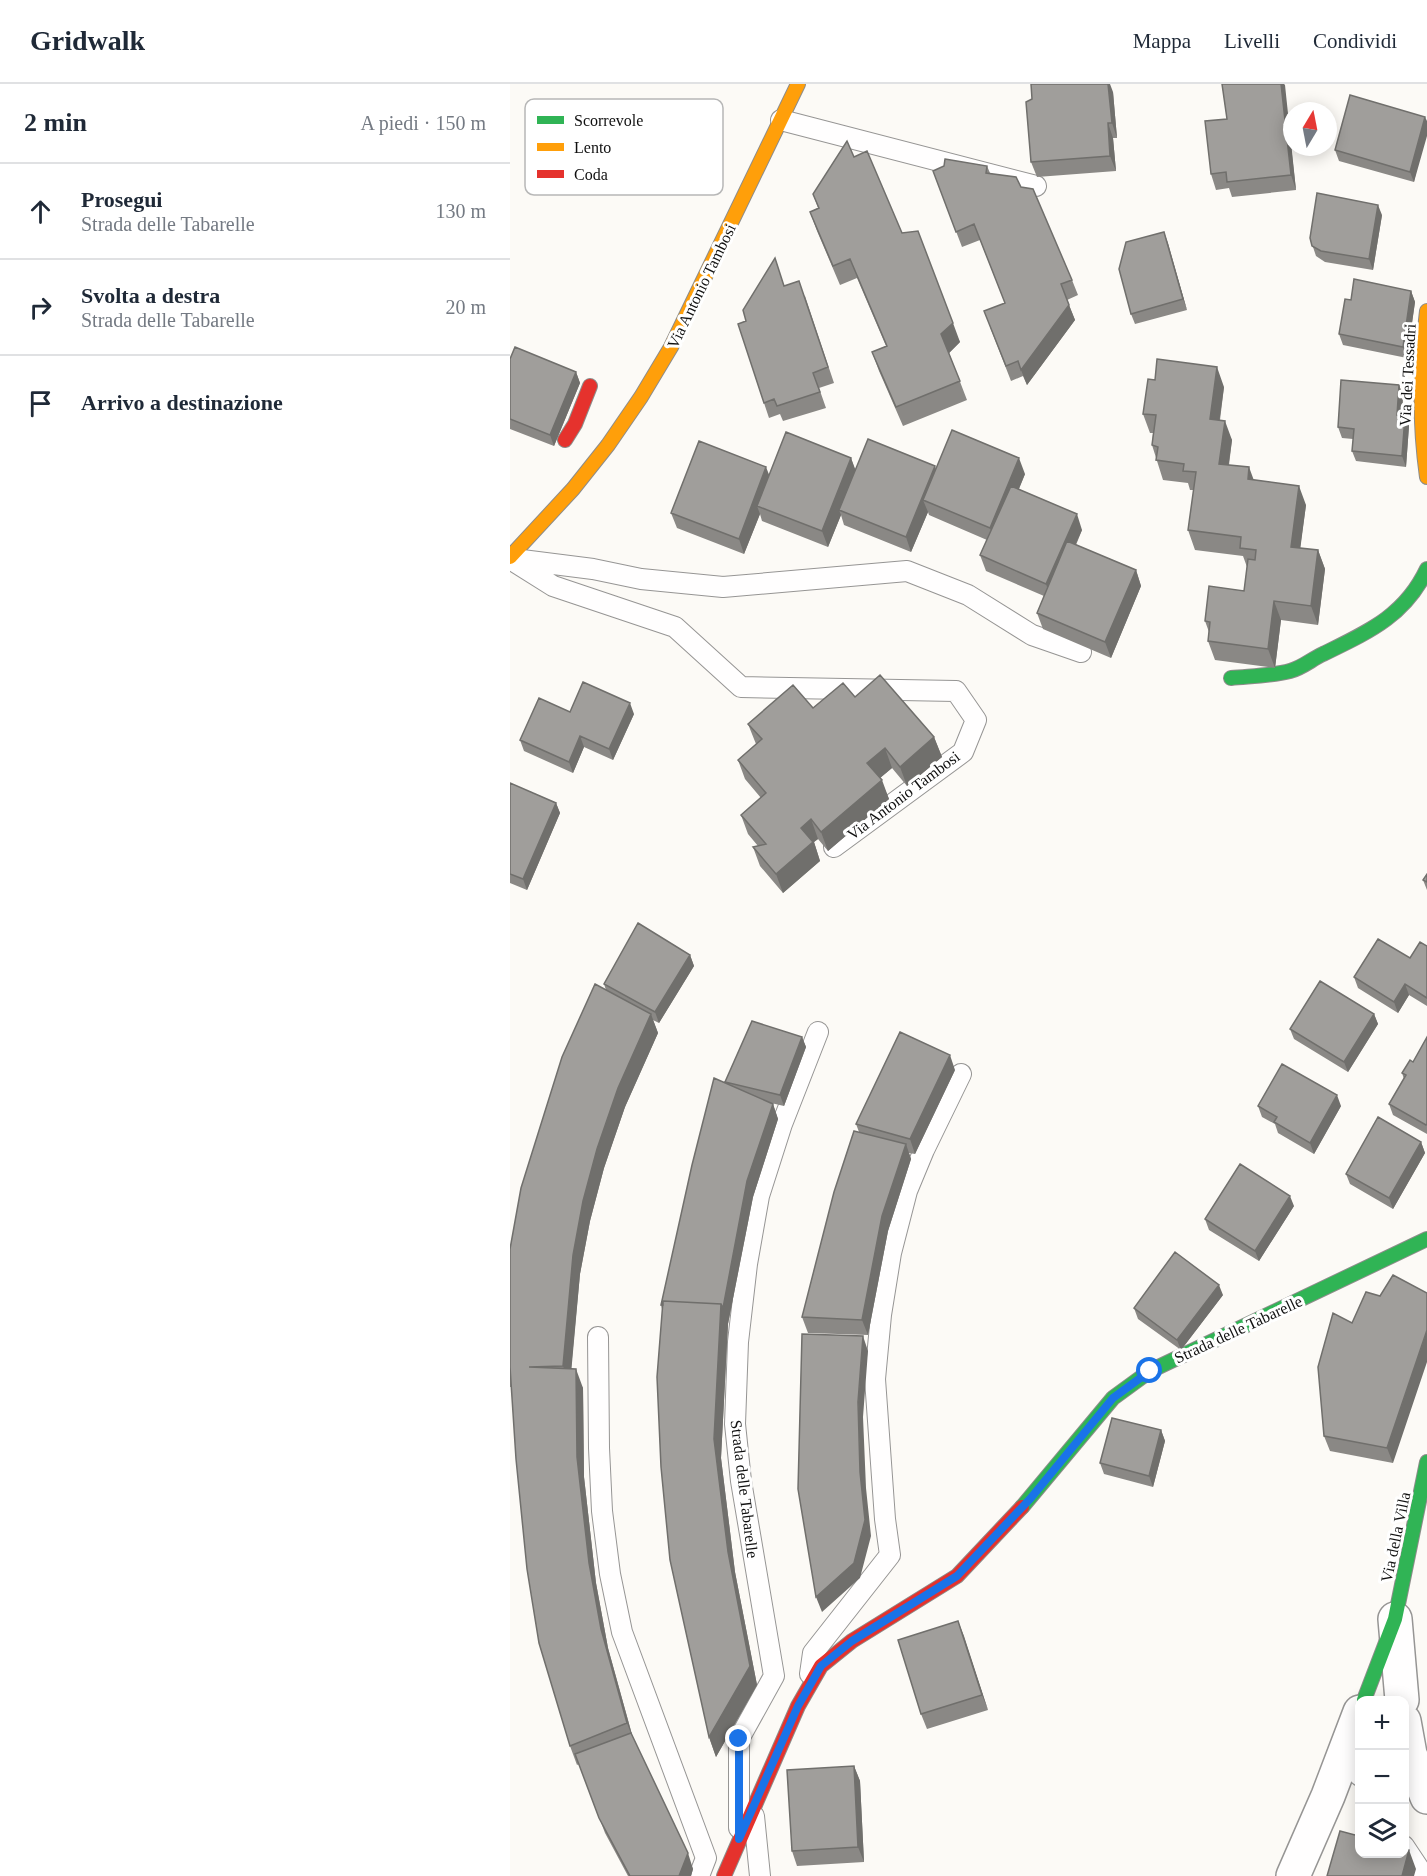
<!DOCTYPE html>
<html lang="it">
<head>
<meta charset="utf-8">
<style>
  body { margin:0; font-family:Georgia,serif; background:#f2f2f3; color:#1f2937 }
  .controls { position:absolute; right:18px; bottom:18px; display:grid; overflow:hidden; border-radius:12px; box-shadow:0 3px 15px #0003 }
  .controls button { width:54px; height:54px; display:grid; place-items:center; padding:0; border:0; border-bottom:2px solid #e0e1e3; background:#fff; color:#1f2937; font:30px sans-serif }
  .compass { position:absolute; left:773px; top:18px; width:54px; height:54px; border-radius:50%; background:#fff; box-shadow:0 3px 15px #0003; rotate:10deg }
  .stop { position:absolute; width:18px; height:18px; margin:-14px; border:4px solid #1a73e8; border-radius:50%; background:#fff }
  .stop.end { background:#1a73e8; border-color:#fff; box-shadow:0 2px 6px #0008 }
  .list { margin:0; padding:0; list-style:none }
  h2 { display:flex; justify-content:space-between; align-items:center; height:78px; margin:0; padding:0 24px; font-size:26px }
  h2 small { font-size:20px; font-weight:400; color:#747a83 }
  .list li { display:grid; grid-template-columns:39px 1fr auto; gap:18px; align-items:center; box-sizing:border-box; height:96px; padding:0 24px; border-top:2px solid #e0e1e3 }
  .list b { display:block; font-size:22px; white-space:nowrap }
  .list p { margin:0; font-size:20px; white-space:nowrap; color:#747a83 }
  .list em { font-size:20px; font-style:normal; color:#747a83 }
  .icon { flex:none; width:33px; height:33px; fill:none; stroke:currentColor; stroke-width:2; stroke-linecap:round; stroke-linejoin:round }
  .map { position:relative; flex:none; width:917px; height:1792px; overflow:hidden }
  header { display:flex; align-items:center; gap:36px; box-sizing:border-box; height:84px; padding:0 30px; background:#fff; border-bottom:2px solid #e0e1e3 }
  header strong { font-size:28px }
  nav { display:flex; gap:33px; margin-inline-start:auto; font-size:21px }
  main { display:flex }
  aside { flex:1; background:#fff }
  .map>svg:first-child { display:block }
  .lines { fill:none; stroke-linecap:round; stroke-linejoin:round }
  .lane-casing { stroke:#969594; stroke-width:22 }
  .street-casing { stroke:#969594; stroke-width:36 }
  .fast-casing { stroke:#8d8c8a; stroke-width:16 }
  .slow-casing { stroke:#8d8c8a; stroke-width:16 }
  .jam-casing { stroke:#8d8c8a; stroke-width:16 }
  .lane { stroke:#fffefe; stroke-width:20 }
  .street { stroke:#fffefe; stroke-width:33 }
  .fast { stroke:#30b455; stroke-width:14 }
  .slow { stroke:#ff9f0a; stroke-width:14 }
  .jam { stroke:#e5322d; stroke-width:14 }
  .wall { fill:#8a8885 }
  .shaded-wall { fill:#706f6c }
  .building { fill:#a09e9b; stroke:#706f6c; stroke-width:1.5 }
  .route { stroke:#1a73e8; stroke-width:8 }
  .labels { text-anchor:middle; stroke-width:6; stroke-linejoin:round; paint-order:stroke }
  .street-label { font-size:16px; fill:#101010; stroke:#fff }
  .key { fill:#fff; stroke:#b7b7b7; stroke-width:1.5 }
  .key-label { font-size:16px; fill:#101010 }
</style>
</head>
<body>
<header>
<strong>Gridwalk</strong>
<nav><a>Mappa</a><a>Livelli</a><a>Condividi</a></nav>
</header>
<main>
<aside>
<h2>2 min<small>A piedi · 150 m</small></h2>
<ul class="list">
<li><svg class="icon" aria-label="ahead" viewBox="0 0 24 24"><path d="M12 20V5M6 11l6-6 6 6"/></svg><div><b>Prosegui</b><p>Strada delle Tabarelle</p></div><em>130 m</em></li>
<li><svg class="icon" aria-label="right" viewBox="0 0 24 24"><path d="M7 20v-9h11M14 6l5 5-5 5"/></svg><div><b>Svolta a destra</b><p>Strada delle Tabarelle</p></div><em>20 m</em></li>
<li><svg class="icon" aria-label="arrive" viewBox="0 0 24 24"><path d="M6 21V4h12l-3 4 3 4H6"/></svg><div><b>Arrivo a destinazione</b></div></li>
</ul>
</aside>
<div class="map">
<svg width="917" height="1792" viewBox="0 0 917 1792">
  <rect width="100%" height="100%" fill="#fcfaf6"/>
  <g class="lines">
    <defs>
      <path id="lane" d="M 271,36 L 526,102
        M 0,475 L 43,502 L 165,543 L 231,603 L 446,607 L 466,636 L 453,668 L 324,763
        M 4,475 L 83,485 L 131,495 L 213,503 L 397,487 L 458,511 L 522,551 L 571,568
        M 88,1253 L 89,1364 L 92,1427 L 100,1490 L 112,1548 L 196,1774 L 189,1792
        M 300,1590 L 303,1569 L 380,1471 L 375,1435 L 365,1295 L 371,1231 L 381,1169 L 397,1107 L 414,1066 L 451,990
        M 842,1660 L 847,1689 L 850,1692
        M 244,1732 L 250,1792
        M 229,1744 L 229,1655 L 264,1592 L 231,1397 L 225,1340 L 228,1258 L 237,1180 L 249,1112 L 272,1040 L 308,948
        M 894,1762 L 914,1792"/>
      <path id="street" d="M 885,1535 L 892,1616
        M 894,1637 L 900,1670 L 917,1713
        M 783,1792 L 818,1712 L 850,1628"/>
      <path id="fast" d="M 721,594 C 741,592 761,592 780,587 C 792,584 802,575 813,570 C 858,548 895,532 917,485
        M 512,1423 L 603,1314 L 640,1287 L 917,1155
        M 854,1616 L 885,1535 L 917,1378"/>
      <path id="slow" d="M 917,227 C 910,283 909,337 917,393
        M 0,473 L 63,405 L 98,361 L 131,313 L 161,263 L 288,0"/>
      <path id="jam" d="M 55,356 L 65,340 L 80,302
        M 214,1792 L 288,1622 L 311,1582 L 342,1557 L 447,1492 L 512,1423"/>
    </defs>
    <use href="#lane" class="lane-casing"/>
    <use href="#street" class="street-casing"/>
    <use href="#fast" class="fast-casing"/>
    <use href="#slow" class="slow-casing"/>
    <use href="#jam" class="jam-casing"/>
    <use href="#lane" class="lane"/>
    <use href="#street" class="street"/>
    <use href="#fast" class="fast"/>
    <use href="#slow" class="slow"/>
    <use href="#jam" class="jam"/>
  </g>
  <path class="wall" d="M 712,0 L 774,0 L 786,106 L 722,113 L 719,104 L 706,106 L 701,90 L 717,35 Z
    M 603,8 L 607,54 L 603,54 L 606,87 L 527,93 L 521,78 Z
    M 917,37 L 904,98 L 829,77 L 825,66 Z
    M 344,73 L 392,149 L 450,258 L 439,269 L 457,316 L 393,342 L 369,287 L 362,268 L 376,262 L 347,194 L 330,201 L 307,147 L 300,128 L 308,124 L 303,110 Z
    M 477,82 L 480,89 L 562,196 L 568,211 L 557,216 L 565,236 L 517,301 L 513,292 L 501,297 L 480,243 L 495,219 L 470,156 L 452,163 L 423,87 Z
    M 872,131 L 863,186 L 815,178 L 806,172 L 800,154 Z
    M 654,148 L 677,226 L 625,240 L 621,230 Z
    M 274,202 L 295,212 L 324,299 L 309,304 L 316,324 L 273,337 L 270,330 L 259,334 L 254,319 L 236,237 Z
    M 901,207 L 905,218 L 897,274 L 833,261 L 829,250 L 841,216 Z
    M 0,275 L 66,288 L 70,299 L 44,362 L 0,345 Z
    M 889,301 L 893,312 L 892,332 L 895,332 L 899,342 L 896,383 L 846,377 L 842,367 L 843,355 L 832,354 L 828,343 Z
    M 714,303 L 710,336 L 722,356 L 719,381 L 744,396 L 796,421 L 790,464 L 808,466 L 815,485 L 808,541 L 771,536 L 765,584 L 705,576 L 698,557 L 699,548 L 695,537 L 734,507 L 737,483 L 733,472 L 685,466 L 678,446 L 684,406 L 680,406 L 678,399 L 653,396 L 642,361 L 643,349 L 640,349 L 633,330 Z
    M 341,374 L 345,386 L 426,386 L 515,390 L 509,405 L 572,446 L 566,461 L 626,486 L 631,502 L 601,574 L 533,545 L 527,529 L 534,512 L 476,487 L 470,471 L 477,456 L 419,431 L 418,428 L 401,468 L 334,441 L 331,431 L 318,463 L 252,437 L 250,430 L 234,470 L 167,444 L 161,429 L 259,391 Z
    M 345,613 L 424,653 L 432,673 L 397,702 L 382,684 L 370,694 L 379,715 L 318,767 L 308,755 L 304,758 L 310,777 L 273,809 L 250,782 L 243,763 L 248,762 L 238,750 L 231,731 L 251,714 L 235,695 L 228,676 L 246,660 L 238,640 Z
    M 60,628 L 124,630 L 103,676 L 74,663 L 63,689 L 14,667 L 10,656 Z
    M 0,699 L 46,719 L 50,729 L 17,806 L 0,799 Z
    M 917,790 L 917,806 L 913,796 Z
    M 917,862 L 917,922 L 899,911 L 888,929 L 848,904 L 844,893 L 900,874 Z
    M 180,871 L 184,882 L 149,939 L 143,936 L 148,949 L 115,1023 L 94,1084 L 80,1137 L 70,1190 L 61,1285 L 73,1304 L 74,1393 L 86,1499 L 98,1564 L 123,1654 L 183,1785 L 181,1792 L 118,1792 L 95,1749 L 69,1680 L 67,1681 L 60,1662 L 1,1303 L 0,1303 L 0,1165 L 96,906 L 94,900 Z
    M 864,930 L 868,940 L 838,988 L 784,955 L 780,945 Z
    M 292,953 L 296,963 L 274,1022 L 261,1019 L 263,1020 L 268,1035 L 243,1113 L 218,1240 L 211,1374 L 225,1488 L 247,1601 L 206,1673 L 199,1653 L 152,1225 L 151,1221 L 216,999 Z
    M 917,953 L 917,1050 L 883,1031 L 879,1020 L 894,995 L 892,989 L 903,978 Z
    M 445,986 L 405,1070 L 399,1069 L 401,1075 L 378,1147 L 358,1251 L 298,1249 L 292,1233 L 349,1048 L 346,1040 Z
    M 748,1022 L 831,1022 L 804,1070 L 768,1049 L 765,1040 L 752,1033 Z
    M 911,1058 L 915,1069 L 883,1125 L 840,1100 L 836,1090 Z
    M 784,1122 L 749,1177 L 699,1146 L 695,1135 Z
    M 713,1211 L 671,1266 L 628,1235 L 624,1224 Z
    M 870,1212 L 883,1379 L 820,1367 L 814,1352 L 842,1239 Z
    M 651,1346 L 655,1357 L 643,1403 L 594,1390 L 590,1379 Z
    M 448,1537 L 478,1626 L 417,1645 L 411,1630 Z
    M 344,1682 L 350,1697 L 354,1778 L 287,1782 L 282,1767 Z"/>
  <path class="shaded-wall" d="M 598,0 L 600,0 L 603,8 L 607,54 L 602,39 Z
    M 771,0 L 774,0 L 775,1 L 786,106 L 781,91 Z
    M 915,33 L 917,37 L 917,52 L 904,98 L 900,88 Z
    M 598,39 L 603,54 L 606,87 L 600,72 Z
    M 868,121 L 872,131 L 863,186 L 859,175 Z
    M 654,148 L 658,159 L 677,226 L 673,215 Z
    M 901,207 L 905,218 L 897,274 L 893,263 Z
    M 559,221 L 565,236 L 517,301 L 511,286 Z
    M 443,239 L 450,258 L 438,270 L 431,250 Z
    M 707,283 L 714,303 L 707,354 L 700,335 Z
    M 66,288 L 70,299 L 44,362 L 40,351 Z
    M 889,301 L 893,312 L 891,342 L 887,331 Z
    M 895,332 L 899,342 L 896,383 L 892,372 Z
    M 715,337 L 722,356 L 716,399 L 709,380 Z
    M 341,374 L 347,390 L 329,426 L 331,431 L 318,463 L 312,447 Z
    M 509,374 L 515,390 L 486,459 L 480,444 Z
    M 425,382 L 430,397 L 413,416 L 418,428 L 401,468 L 396,453 Z
    M 256,383 L 262,398 L 247,422 L 250,430 L 234,470 L 229,455 Z
    M 739,383 L 746,402 L 738,395 Z
    M 789,402 L 796,421 L 788,482 L 781,463 Z
    M 567,430 L 572,446 L 541,515 L 536,500 Z
    M 808,466 L 815,485 L 808,541 L 801,522 Z
    M 626,486 L 631,502 L 601,574 L 595,558 Z
    M 764,517 L 771,536 L 765,584 L 758,565 Z
    M 120,619 L 124,630 L 103,676 L 99,665 Z
    M 70,652 L 74,663 L 63,689 L 59,678 Z
    M 424,653 L 432,673 L 397,702 L 390,683 Z
    M 375,664 L 382,684 L 364,699 L 357,679 Z
    M 372,696 L 379,715 L 318,767 L 311,748 Z
    M 46,719 L 50,729 L 17,806 L 13,795 Z
    M 301,735 L 308,755 L 304,758 L 310,777 L 273,809 L 266,790 L 291,744 Z
    M 180,871 L 184,882 L 149,939 L 145,928 Z
    M 895,900 L 899,911 L 888,929 L 884,918 Z
    M 141,930 L 148,949 L 115,1023 L 94,1084 L 80,1137 L 70,1190 L 60,1301 L 53,1282 L 63,1171 L 73,1117 L 87,1065 L 108,1004 Z
    M 864,930 L 868,940 L 838,988 L 834,978 Z
    M 292,953 L 296,963 L 274,1022 L 270,1011 Z
    M 440,971 L 445,986 L 405,1070 L 400,1055 Z
    M 827,1011 L 831,1022 L 804,1070 L 800,1059 Z
    M 263,1020 L 268,1035 L 243,1113 L 218,1240 L 211,1374 L 225,1488 L 247,1601 L 206,1673 L 199,1653 L 204,1355 L 211,1220 L 237,1097 Z
    M 911,1058 L 915,1069 L 883,1125 L 879,1114 Z
    M 396,1060 L 401,1075 L 378,1147 L 358,1251 L 352,1236 L 372,1132 Z
    M 780,1112 L 784,1122 L 749,1177 L 745,1167 Z
    M 709,1201 L 713,1211 L 671,1266 L 667,1256 Z
    M 917,1246 L 917,1278 L 883,1379 L 877,1364 Z
    M 353,1252 L 358,1267 L 353,1333 L 356,1404 L 361,1452 L 350,1494 L 312,1528 L 306,1513 L 350,1388 L 348,1318 Z
    M 66,1285 L 73,1304 L 74,1393 L 86,1499 L 98,1564 L 124,1658 L 117,1639 L 91,1545 L 79,1479 L 67,1373 Z
    M 651,1346 L 655,1357 L 643,1403 L 639,1392 Z
    M 448,1537 L 454,1552 L 478,1626 L 472,1611 Z
    M 344,1682 L 350,1697 L 354,1778 L 348,1763 Z
    M 899,1766 L 906,1785 L 904,1792 L 892,1792 Z
    M 178,1769 L 183,1785 L 181,1792 L 169,1792 Z"/>
  <path class="building" d="M 521,0 L 598,0 L 602,39 L 598,39 L 600,72 L 521,78 L 516,18 L 522,15 Z
    M 712,0 L 771,0 L 781,91 L 717,98 L 716,88 L 701,90 L 695,37 L 717,35 Z
    M 840,11 L 915,33 L 900,88 L 825,66 Z
    M 337,57 L 344,73 L 357,67 L 392,149 L 408,147 L 443,239 L 431,250 L 450,297 L 386,323 L 362,268 L 377,262 L 340,175 L 323,182 L 300,128 L 309,124 L 303,110 Z
    M 435,75 L 477,82 L 476,89 L 506,93 L 511,103 L 523,105 L 562,196 L 551,200 L 559,221 L 511,286 L 508,277 L 496,282 L 474,227 L 495,219 L 464,140 L 446,148 L 423,87 L 434,82 Z
    M 807,109 L 868,121 L 859,175 L 811,167 L 802,162 L 800,154 Z
    M 654,148 L 673,215 L 621,230 L 609,185 L 616,158 Z
    M 265,174 L 274,202 L 289,197 L 318,283 L 303,289 L 310,308 L 267,322 L 264,315 L 254,319 L 228,240 L 236,237 L 233,226 Z
    M 844,195 L 901,207 L 893,263 L 829,250 L 835,215 L 841,216 Z
    M 5,263 L 66,288 L 40,351 L 0,335 L 0,275 Z
    M 647,275 L 707,283 L 700,335 L 715,337 L 709,380 L 739,383 L 738,395 L 789,402 L 781,463 L 808,466 L 801,522 L 764,517 L 758,565 L 698,557 L 700,538 L 695,537 L 699,502 L 734,507 L 738,475 L 745,476 L 746,466 L 730,464 L 731,453 L 678,446 L 686,388 L 673,387 L 674,380 L 646,376 L 648,363 L 642,361 L 646,331 L 633,330 L 638,295 L 645,296 Z
    M 831,296 L 889,301 L 887,331 L 895,332 L 892,372 L 842,367 L 844,345 L 828,343 Z
    M 442,346 L 509,374 L 480,444 L 413,416 Z
    M 276,348 L 341,374 L 312,447 L 247,422 Z
    M 358,355 L 425,382 L 396,453 L 329,426 Z
    M 189,357 L 256,383 L 229,455 L 161,429 Z
    M 501,402 L 567,430 L 536,500 L 470,471 Z
    M 557,457 L 626,486 L 595,558 L 527,529 Z
    M 370,591 L 424,653 L 390,683 L 375,664 L 357,679 L 372,696 L 311,748 L 301,735 L 291,744 L 303,758 L 266,790 L 243,763 L 256,760 L 231,731 L 256,709 L 228,676 L 252,655 L 238,640 L 283,601 L 303,624 L 333,599 L 345,613 Z
    M 73,598 L 120,619 L 99,665 L 70,652 L 59,678 L 10,656 L 29,614 L 60,628 Z
    M 0,699 L 46,719 L 13,795 L 0,790 Z
    M 917,790 L 917,798 L 913,796 Z
    M 128,839 L 180,871 L 145,928 L 94,900 Z
    M 868,855 L 900,874 L 910,858 L 917,862 L 917,914 L 895,900 L 884,918 L 844,893 Z
    M 810,897 L 864,930 L 834,978 L 780,945 Z
    M 85,900 L 141,930 L 108,1004 L 87,1065 L 73,1117 L 63,1171 L 53,1282 L 19,1283 L 66,1285 L 67,1373 L 79,1479 L 91,1545 L 117,1639 L 60,1662 L 29,1559 L 17,1485 L 6,1375 L 0,1283 L 0,1165 L 11,1104 L 52,973 Z
    M 242,937 L 292,953 L 270,1011 L 215,998 Z
    M 390,948 L 440,971 L 400,1055 L 346,1040 Z
    M 917,953 L 917,1040 L 916,1041 L 879,1020 L 896,991 L 892,989 L 900,976 L 903,978 Z
    M 772,980 L 827,1011 L 800,1059 L 764,1038 L 767,1033 L 748,1022 Z
    M 204,994 L 263,1020 L 237,1097 L 213,1224 L 211,1220 L 153,1217 L 153,1221 L 151,1221 L 182,1081 Z
    M 868,1033 L 911,1058 L 879,1114 L 836,1090 Z
    M 344,1047 L 396,1060 L 372,1132 L 352,1236 L 292,1233 L 324,1108 Z
    M 730,1080 L 780,1112 L 745,1167 L 695,1135 Z
    M 665,1168 L 709,1201 L 667,1256 L 624,1224 Z
    M 883,1191 L 917,1209 L 917,1246 L 877,1364 L 814,1352 L 808,1283 L 823,1229 L 842,1239 L 856,1208 L 870,1212 Z
    M 153,1217 L 211,1220 L 204,1355 L 218,1468 L 240,1582 L 199,1653 L 160,1476 L 151,1383 L 147,1293 Z
    M 292,1250 L 353,1252 L 348,1318 L 350,1388 L 355,1436 L 344,1479 L 306,1513 L 288,1405 Z
    M 602,1334 L 651,1346 L 639,1392 L 590,1379 Z
    M 448,1537 L 472,1611 L 411,1630 L 388,1556 Z
    M 121,1649 L 178,1769 L 169,1792 L 120,1792 L 89,1734 L 65,1670 Z
    M 344,1682 L 348,1763 L 282,1767 L 277,1686 Z
    M 830,1747 L 849,1752 L 849,1770 L 894,1770 L 894,1765 L 899,1766 L 892,1792 L 817,1792 Z"/>
  <g class="lines">
    <path class="route" d="M 229,1655 L 229,1755 L 288,1622 L 311,1582 L 342,1557 L 447,1492 L 520,1415 L 603,1314 L 640,1287"/>
  </g>
  <g class="labels">
    <g class="street-label">
      <text transform="translate(191 202) rotate(-64)" y="6">Via Antonio Tambosi</text>
      <text transform="translate(897 291) rotate(-87)" y="6">Via dei Tessadri</text>
      <text transform="translate(393 711) rotate(-37)" y="6">Via Antonio Tambosi</text>
      <text transform="translate(728 1245) rotate(-25)" y="6">Strada delle Tabarelle</text>
      <text transform="translate(235 1405) rotate(83)" y="6">Strada delle Tabarelle</text>
      <text transform="translate(885 1453) rotate(-78)" y="6">Via della Villa</text>
    </g>
  </g>
  <rect x="15" y="15" width="198" height="96" rx="9" class="key"/>
  <rect x="27" y="32" width="27" height="8" fill="#30b455"/>
  <rect x="27" y="59" width="27" height="8" fill="#ff9f0a"/>
  <rect x="27" y="86" width="27" height="8" fill="#e5322d"/>
  <g class="key-label">
    <text x="64" y="42">Scorrevole</text>
    <text x="64" y="69">Lento</text>
    <text x="64" y="96">Coda</text>
  </g>
</svg>
<div class="controls">
<button>+</button>
<button>−</button>
<button><svg class="icon" aria-label="layers" viewBox="0 0 24 24"><path d="M12 4l9 5-9 5-9-5zM3 14l9 5 9-5"/></svg></button>
</div>
<svg class="compass" viewBox="-18 -18 36 36"><path d="M0-13l5 13h-10z" fill="#e53935"/><path d="M0 13l5-13h-10z" fill="#747a83"/></svg>
<div class="stop" style="left:640px;top:1287px"></div>
<div class="stop end" style="left:229px;top:1655px"></div>
</div>
</main>
</body>
</html>
